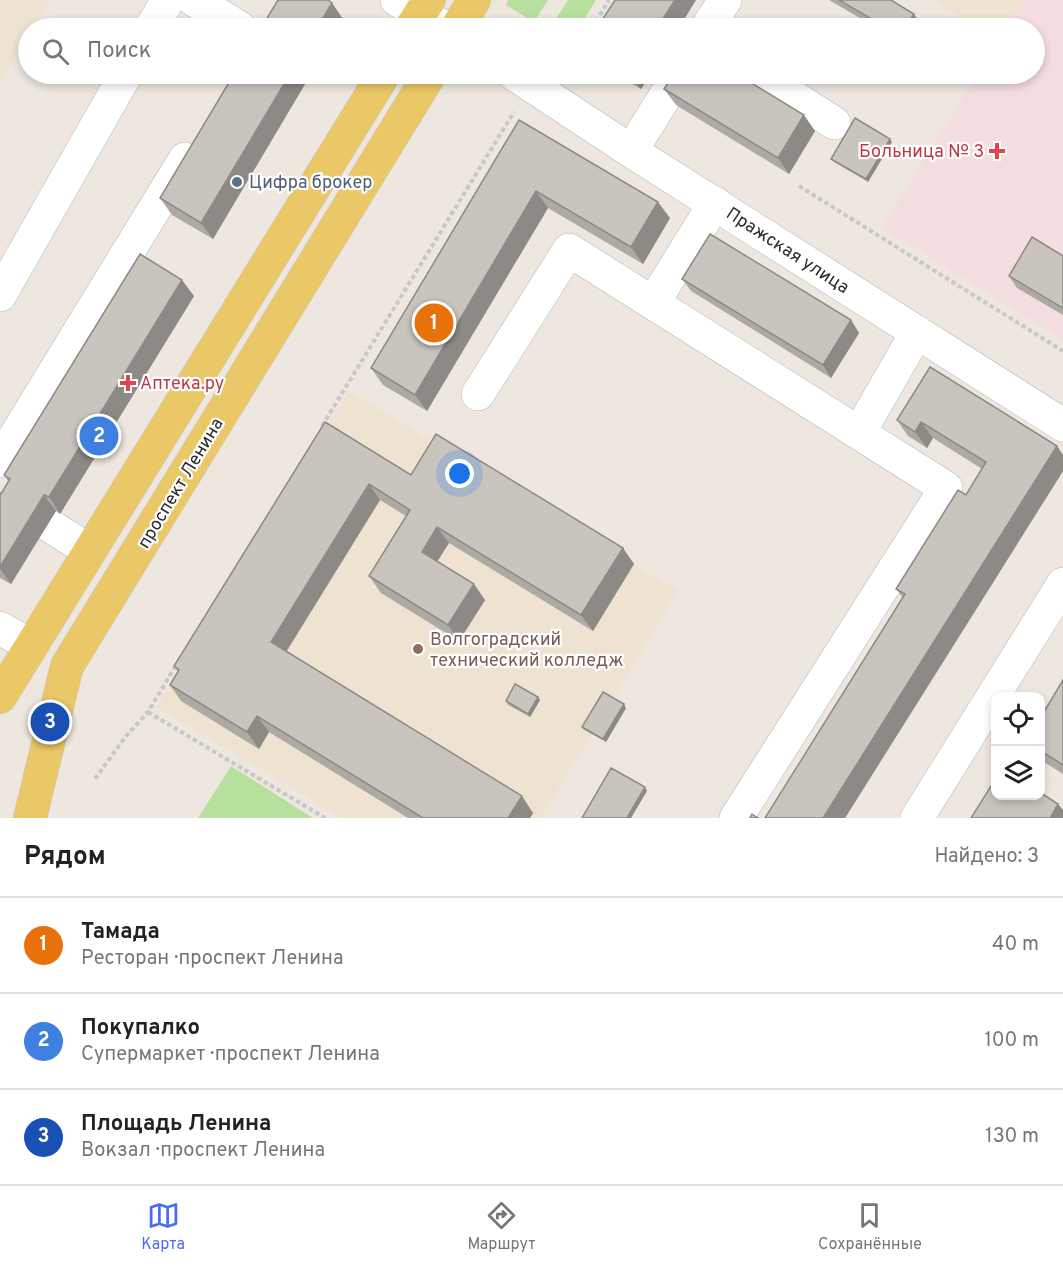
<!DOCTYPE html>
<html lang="ru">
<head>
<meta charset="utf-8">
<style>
  body { margin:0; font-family:Overpass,sans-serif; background:#f2f2f2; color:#222 }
  .controls { position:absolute; right:18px; bottom:18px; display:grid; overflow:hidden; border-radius:12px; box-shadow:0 3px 9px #0003 }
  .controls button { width:54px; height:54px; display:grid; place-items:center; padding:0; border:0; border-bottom:2px solid #e0e0e0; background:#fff; color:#222; font:30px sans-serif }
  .you { position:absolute; left:460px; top:474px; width:21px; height:21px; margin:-15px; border:4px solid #fff; border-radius:50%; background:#1a73e8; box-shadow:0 0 0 9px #1a73e833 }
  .badge { display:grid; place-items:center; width:39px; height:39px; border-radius:50%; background:#486df1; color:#fff; font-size:20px; font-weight:700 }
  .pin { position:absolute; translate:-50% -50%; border:3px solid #fff; box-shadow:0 2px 6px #0006 }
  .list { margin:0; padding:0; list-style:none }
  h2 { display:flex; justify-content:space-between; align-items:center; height:78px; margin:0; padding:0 24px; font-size:26px }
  h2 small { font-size:20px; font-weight:400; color:#767676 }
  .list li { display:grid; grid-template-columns:39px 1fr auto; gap:18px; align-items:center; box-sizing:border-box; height:96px; padding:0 24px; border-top:2px solid #e0e0e0 }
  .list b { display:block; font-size:22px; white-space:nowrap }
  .list p { margin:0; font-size:20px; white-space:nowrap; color:#767676 }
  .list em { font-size:20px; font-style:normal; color:#767676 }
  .icon { flex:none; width:33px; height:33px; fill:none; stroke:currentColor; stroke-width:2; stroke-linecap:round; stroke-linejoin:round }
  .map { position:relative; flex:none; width:1063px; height:818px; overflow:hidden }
  .search { position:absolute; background:#fff; box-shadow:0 3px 9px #0003; left:18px; right:18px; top:18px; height:66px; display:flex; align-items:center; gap:15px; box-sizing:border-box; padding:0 21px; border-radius:33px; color:#767676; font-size:22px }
  .sheet { height:366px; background:#fff }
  nav { display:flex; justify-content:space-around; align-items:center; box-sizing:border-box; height:84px; border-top:2px solid #e0e0e0; background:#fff; font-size:16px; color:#767676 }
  nav a { display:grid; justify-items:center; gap:3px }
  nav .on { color:#486df1 }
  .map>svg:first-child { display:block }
  .education { fill:#ede3d0 }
  .medical { fill:#f3dddf }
  .green { fill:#b7e09f }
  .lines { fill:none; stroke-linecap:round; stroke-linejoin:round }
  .minor-casing { stroke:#b3b6bf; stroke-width:34 }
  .major-casing { stroke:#c8c8c8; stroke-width:34 }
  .path { stroke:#c8c8c8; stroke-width:4; stroke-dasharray:4.5 3; stroke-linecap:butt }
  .minor { stroke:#fff; stroke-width:33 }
  .major { stroke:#eac867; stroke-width:33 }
  .wall { fill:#ada9a3 }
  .shaded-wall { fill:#8d8a85 }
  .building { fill:#c9c5be; stroke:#8d8a85; stroke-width:1.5 }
  .health-dot { fill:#e0444e; stroke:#fff; stroke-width:2 }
  .service-dot { fill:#5c6f8a; stroke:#fff; stroke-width:2 }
  .education-dot { fill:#8d6e63; stroke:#fff; stroke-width:2 }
  .labels { text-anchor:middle; stroke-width:4.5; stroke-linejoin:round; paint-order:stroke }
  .health-label { font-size:18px; fill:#be3a42; stroke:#fff; text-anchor:end }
  .service-label { font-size:18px; fill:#4e5e75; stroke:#fff; text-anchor:start }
  .street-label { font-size:18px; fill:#2c2c2c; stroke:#fff }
  .education-label { font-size:18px; fill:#785e54; stroke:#fff; text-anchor:start }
</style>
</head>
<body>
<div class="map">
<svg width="1063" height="818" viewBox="0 0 1063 818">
  <rect width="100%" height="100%" fill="#ede7df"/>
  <path class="education" d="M 0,0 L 50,0 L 33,28 L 28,28 L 28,35 L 0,82 Z
    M 933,0 L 1024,0 L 1006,28 L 979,28 Z
    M 349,391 L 678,591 L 541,818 L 341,818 L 157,707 Z"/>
  <path class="medical" d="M 1024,0 L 1063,0 L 1063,340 L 882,228 L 978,74 L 1034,74 L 1034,28 L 1006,28 Z"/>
  <path class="green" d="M 508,0 L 548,0 L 534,22 L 506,5 Z
    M 568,0 L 596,0 L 579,28 L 550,28 Z
    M 231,766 L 313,818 L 198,818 Z"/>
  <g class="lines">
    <defs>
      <path id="minor" d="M 194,0 L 240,28
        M 397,0 L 445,28
        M 151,28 L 168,0
        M 707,28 L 725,0
        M 514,74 L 631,151 L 1063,425
        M 758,74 L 834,123
        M 631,151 L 679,74
        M 0,295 L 126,74
        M 653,303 L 715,203
        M 478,394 L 569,250 L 946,488 L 736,818
        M 859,433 L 917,332
        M 0,461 L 185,159
        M 47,524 L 90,551
        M 0,628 L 31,646
        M 917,818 L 1063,584"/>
      <path id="major" d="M 411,28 L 429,0
        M 457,28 L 474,0
        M 0,697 L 384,74
        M 30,818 L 67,666 L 430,74"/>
    </defs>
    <use href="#minor" class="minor-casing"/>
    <use href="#major" class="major-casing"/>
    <path class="path" d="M 592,28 L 609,0
      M 799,186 L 1063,351
      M 322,426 L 514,112
      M 148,712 L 325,818
      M 95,779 L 126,736 L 148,712 L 176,665"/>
    <use href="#minor" class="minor"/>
    <use href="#major" class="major"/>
  </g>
  <path class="wall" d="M 829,0 L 891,0 L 920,23 L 917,28 L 877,28 Z
    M 234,74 L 311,74 L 213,239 L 172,215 L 160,198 Z
    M 615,74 L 651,74 L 641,89 Z
    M 664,89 L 815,131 L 789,174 L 676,105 Z
    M 519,120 L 670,218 L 643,264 L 548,208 L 427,411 L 383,385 L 371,368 Z
    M 892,142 L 868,182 L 834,162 L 831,159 Z
    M 1063,256 L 1063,315 L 1017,288 L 1009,276 Z
    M 682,279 L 851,320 L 859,333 L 831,378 L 691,291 Z
    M 194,296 L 60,514 L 56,511 L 11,584 L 0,578 L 0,493 L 1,494 L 8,481 L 4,475 Z
    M 930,367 L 1057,446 L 1063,455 L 1063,471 L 845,818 L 903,598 L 896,589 L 966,495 L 982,469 L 933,438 L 927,448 L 908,436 L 897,420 Z
    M 325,422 L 411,475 L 634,564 L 593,631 L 449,543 L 437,562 L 485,600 L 459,641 L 381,593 L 369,576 L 406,516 L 380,500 L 287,651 L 533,813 L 530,818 L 408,818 L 269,732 L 259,749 L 181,701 L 170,685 L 178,672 L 174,666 Z
    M 1063,680 L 1063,774 L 1041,760 L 1041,717 Z
    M 538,697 L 540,700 L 530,717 L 508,705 L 506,701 Z
    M 626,708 L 606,742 L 584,730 L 582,727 Z"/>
  <path class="shaded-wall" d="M 675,0 L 696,0 L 679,28 L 657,28 Z
    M 332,3 L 343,19 L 338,28 L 317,28 Z
    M 914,14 L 920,23 L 917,28 L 905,28 Z
    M 290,74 L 311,74 L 213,239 L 201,223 Z
    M 630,74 L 651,74 L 641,89 Z
    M 804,115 L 815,131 L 789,174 L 778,158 Z
    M 890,139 L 892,142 L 868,182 L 866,179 Z
    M 536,191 L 548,208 L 427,411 L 415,395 Z
    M 658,202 L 670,218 L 643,264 L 631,247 Z
    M 182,280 L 194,296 L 60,514 L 49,497 Z
    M 851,320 L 859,333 L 831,378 L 823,365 Z
    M 921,422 L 933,438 L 927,448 L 915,432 Z
    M 1057,446 L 1063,455 L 1063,471 L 845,818 L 823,818 Z
    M 369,484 L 380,500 L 282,658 L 271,642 Z
    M 44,495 L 56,511 L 11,584 L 0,569 L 0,567 Z
    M 437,527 L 449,543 L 433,568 L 422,552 Z
    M 623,548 L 634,564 L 593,631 L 581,615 Z
    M 474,584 L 485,600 L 459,641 L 448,625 Z
    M 538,697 L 540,700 L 530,717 L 528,714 Z
    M 624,704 L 626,708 L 606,742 L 603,739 Z
    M 257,716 L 269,732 L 259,749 L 247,732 Z
    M 645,787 L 647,791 L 631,818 L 627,818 Z
    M 522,796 L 533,813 L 530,818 L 508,818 Z
    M 1058,804 L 1063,810 L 1063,818 L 1050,818 Z"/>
  <path class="building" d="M 278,0 L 328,0 L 332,3 L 317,28 L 261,28 Z
    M 615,0 L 675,0 L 657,28 L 597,28 Z
    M 839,0 L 891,0 L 914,14 L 905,28 L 887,28 Z
    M 234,74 L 290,74 L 201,223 L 160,198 Z
    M 674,74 L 737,74 L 804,115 L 778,158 L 664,89 Z
    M 855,118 L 890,139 L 866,179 L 831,159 Z
    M 519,120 L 658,202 L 631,247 L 536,191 L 415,395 L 371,368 Z
    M 710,234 L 851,320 L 823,365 L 682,279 Z
    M 1032,237 L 1063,256 L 1063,308 L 1009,276 Z
    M 140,254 L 182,280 L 49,497 L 44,495 L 0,567 L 0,493 L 1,494 L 10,479 L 4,475 Z
    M 930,367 L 1057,446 L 823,818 L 765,818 L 905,594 L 896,589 L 958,490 L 966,495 L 986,462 L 921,422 L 915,432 L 897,420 Z
    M 325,422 L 411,475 L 436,434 L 623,548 L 581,615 L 437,527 L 422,552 L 474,584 L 448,625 L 369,576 L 410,510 L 369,484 L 271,642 L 522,796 L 508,818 L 423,818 L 257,716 L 247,732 L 170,685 L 179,670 L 174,666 Z
    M 1063,680 L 1063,765 L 1041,751 L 1041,717 Z
    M 515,684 L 538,697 L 528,714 L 506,701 Z
    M 603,692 L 624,704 L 603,739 L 582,727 Z
    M 611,768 L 645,787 L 627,818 L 582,818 Z
    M 996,778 L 996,795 L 1041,795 L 1041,793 L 1058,804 L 1050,818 L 971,818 Z
    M 752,814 L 758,818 L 750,818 Z"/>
  <g class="health-dot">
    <path d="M994 142h6v6h6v6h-6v6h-6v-6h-6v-6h6z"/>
    <path d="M125 374h6v6h6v6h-6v6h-6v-6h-6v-6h6z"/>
  </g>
  <circle class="service-dot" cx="237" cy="182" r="6"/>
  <circle class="education-dot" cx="418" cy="649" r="6"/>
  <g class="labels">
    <g class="health-label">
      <text x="984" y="157">Больница № 3</text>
      <text x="140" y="389" text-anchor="start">Аптека.ру</text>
    </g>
    <g class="service-label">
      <text x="249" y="188">Цифра брокер</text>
    </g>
    <g class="street-label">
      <text transform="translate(788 250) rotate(33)" y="6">Пражская улица</text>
      <text transform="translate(180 483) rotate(-59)" y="6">проспект Ленина</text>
    </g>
    <g class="education-label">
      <text x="430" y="645">Волгоградский<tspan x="430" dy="21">технический колледж</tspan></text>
    </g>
  </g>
</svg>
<div class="controls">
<button><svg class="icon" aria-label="locate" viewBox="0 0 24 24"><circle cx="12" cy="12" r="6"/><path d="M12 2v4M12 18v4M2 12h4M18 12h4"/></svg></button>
<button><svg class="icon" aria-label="layers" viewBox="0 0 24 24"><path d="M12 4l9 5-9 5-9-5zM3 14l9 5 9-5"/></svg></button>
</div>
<div class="you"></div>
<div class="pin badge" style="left:434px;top:323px;background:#e8710a">1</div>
<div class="pin badge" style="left:99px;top:436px;background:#3f7fe0">2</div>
<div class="pin badge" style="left:50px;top:722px;background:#1a4fb4">3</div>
<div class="search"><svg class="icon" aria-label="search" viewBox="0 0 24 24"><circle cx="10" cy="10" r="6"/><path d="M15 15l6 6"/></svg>Поиск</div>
</div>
<section class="sheet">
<h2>Рядом<small>Найдено: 3</small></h2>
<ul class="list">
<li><span class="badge" style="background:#e8710a">1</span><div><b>Тамада</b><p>Ресторан · проспект Ленина</p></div><em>40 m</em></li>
<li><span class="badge" style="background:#3f7fe0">2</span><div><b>Покупалко</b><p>Супермаркет · проспект Ленина</p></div><em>100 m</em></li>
<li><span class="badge" style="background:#1a4fb4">3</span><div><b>Площадь Ленина</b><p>Вокзал · проспект Ленина</p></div><em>130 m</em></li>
</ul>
</section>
<nav>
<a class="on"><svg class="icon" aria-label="map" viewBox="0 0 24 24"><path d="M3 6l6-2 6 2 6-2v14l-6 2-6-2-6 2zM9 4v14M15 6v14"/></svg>Карта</a>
<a><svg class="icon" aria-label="directions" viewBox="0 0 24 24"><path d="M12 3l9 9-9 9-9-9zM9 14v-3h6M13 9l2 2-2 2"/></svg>Маршрут</a>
<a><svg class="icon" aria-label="saved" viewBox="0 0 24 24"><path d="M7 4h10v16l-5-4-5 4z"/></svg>Сохранённые</a>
</nav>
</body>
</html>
